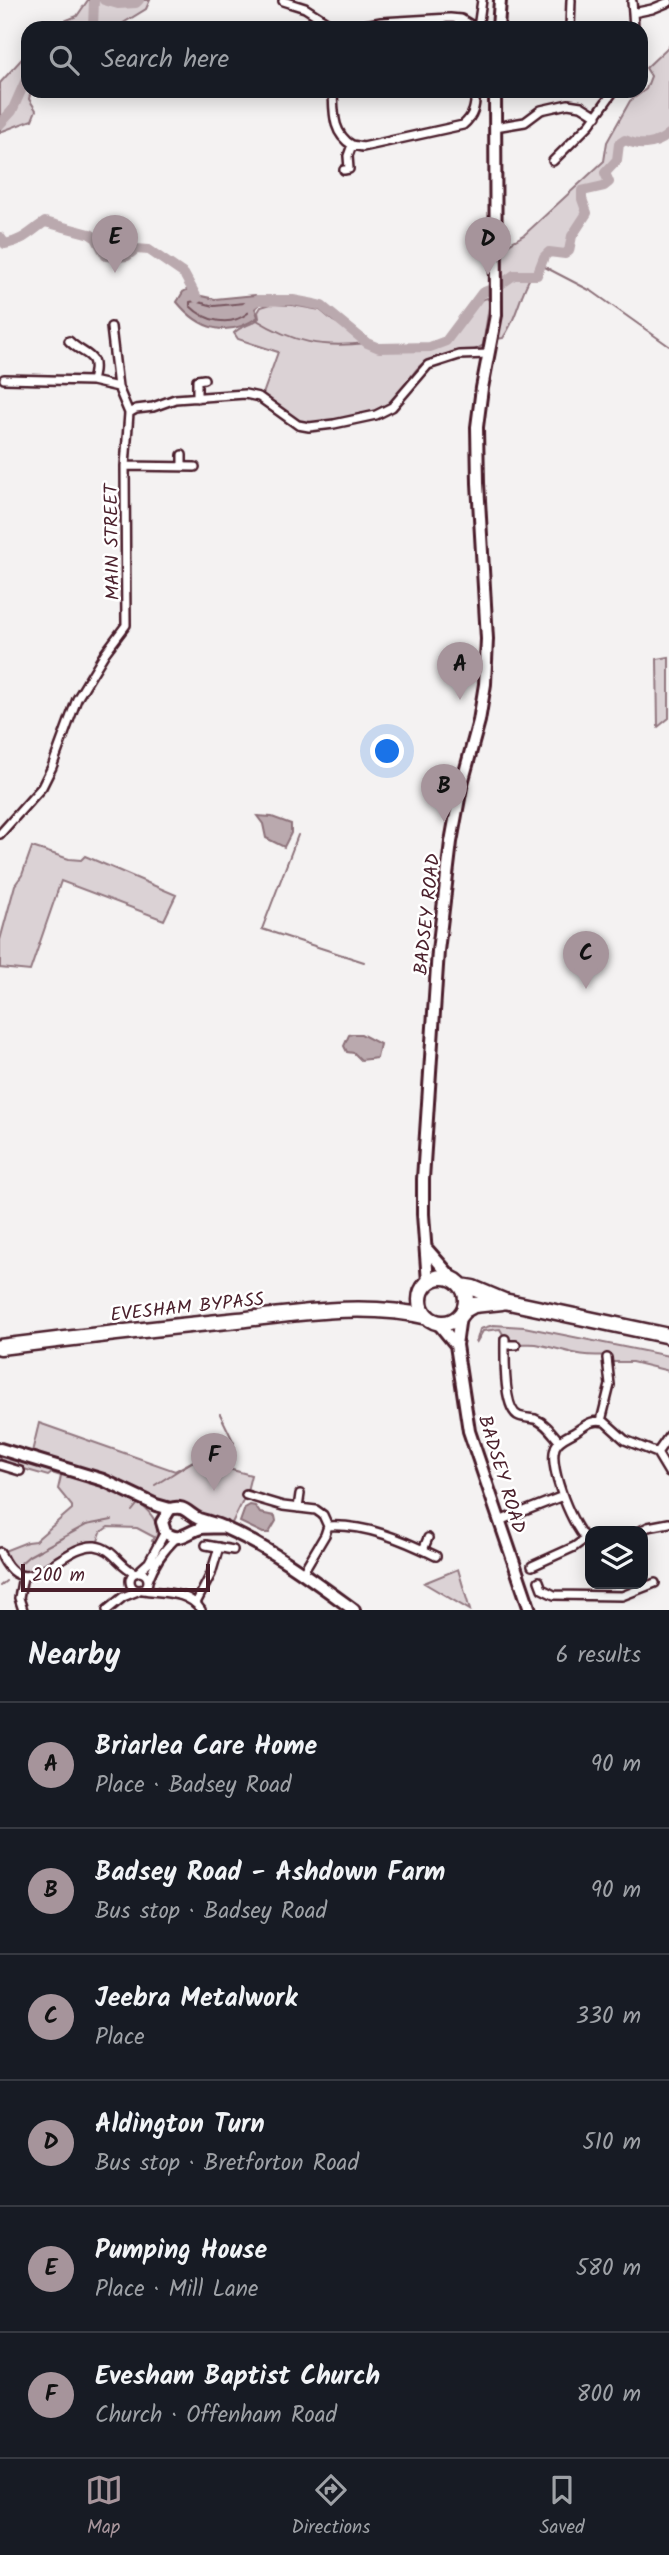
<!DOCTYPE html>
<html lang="en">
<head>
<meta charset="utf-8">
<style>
  body { margin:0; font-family:Kalam,sans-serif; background:#242831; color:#f1f3f6 }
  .controls { position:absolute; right:21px; bottom:21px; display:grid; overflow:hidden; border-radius:14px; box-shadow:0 4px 18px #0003 }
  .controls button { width:63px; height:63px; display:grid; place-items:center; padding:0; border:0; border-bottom:2px solid #363941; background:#171b24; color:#f1f3f6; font:35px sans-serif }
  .scale { position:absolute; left:21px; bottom:18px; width:189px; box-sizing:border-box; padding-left:7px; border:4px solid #4a1f2b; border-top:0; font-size:19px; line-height:24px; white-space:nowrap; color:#4a1f2b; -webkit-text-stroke:5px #fff; paint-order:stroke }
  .you { position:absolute; left:388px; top:752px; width:24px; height:24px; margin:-18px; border:5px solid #fff; border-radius:50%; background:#1a73e8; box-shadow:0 0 0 10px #1a73e833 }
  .badge { display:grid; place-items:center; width:46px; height:46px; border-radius:50%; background:#a6949b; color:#111; font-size:23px; font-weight:700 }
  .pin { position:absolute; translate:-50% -58px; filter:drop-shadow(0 2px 4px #0008) }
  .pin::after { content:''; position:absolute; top:37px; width:24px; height:21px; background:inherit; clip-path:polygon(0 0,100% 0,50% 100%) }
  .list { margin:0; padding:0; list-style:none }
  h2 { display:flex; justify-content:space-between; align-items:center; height:91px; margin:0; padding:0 28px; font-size:30px }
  h2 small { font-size:23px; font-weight:400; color:#9ea1a6 }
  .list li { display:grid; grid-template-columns:46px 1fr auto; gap:21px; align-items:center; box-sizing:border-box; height:126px; padding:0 28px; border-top:2px solid #363941 }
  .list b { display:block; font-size:26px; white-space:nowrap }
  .list p { margin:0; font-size:23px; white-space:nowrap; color:#9ea1a6 }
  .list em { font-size:23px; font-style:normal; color:#9ea1a6 }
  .icon { flex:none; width:38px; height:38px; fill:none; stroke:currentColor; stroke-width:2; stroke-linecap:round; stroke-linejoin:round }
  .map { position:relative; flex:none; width:669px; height:1610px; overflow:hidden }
  .search { position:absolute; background:#171b24; box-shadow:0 4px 18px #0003; left:21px; right:21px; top:21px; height:77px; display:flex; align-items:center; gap:18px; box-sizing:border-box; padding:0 24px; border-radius:21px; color:#9ea1a6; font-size:26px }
  .sheet { height:847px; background:#171b24 }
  nav { display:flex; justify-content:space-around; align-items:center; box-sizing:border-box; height:98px; border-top:2px solid #363941; background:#171b24; font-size:19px; color:#9ea1a6 }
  nav a { display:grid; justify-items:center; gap:4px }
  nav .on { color:#a6949b }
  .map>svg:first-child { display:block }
  .green { fill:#dbd2d5; stroke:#927880; stroke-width:2 }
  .water { fill:#baa9ae; stroke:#8d727a; stroke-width:2 }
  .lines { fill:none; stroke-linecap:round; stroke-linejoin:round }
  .shore { stroke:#77565f; stroke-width:2 }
  .stream { stroke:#8d727a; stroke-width:2 }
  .river { stroke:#baa9ae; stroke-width:10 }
  .street-casing { stroke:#4a1f2b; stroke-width:12 }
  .secondary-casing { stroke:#4a1f2b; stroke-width:16 }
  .highway-casing { stroke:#4a1f2b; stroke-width:19 }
  .street { stroke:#fff; stroke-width:7 }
  .secondary { stroke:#fff; stroke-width:10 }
  .highway { stroke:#fff; stroke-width:14 }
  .labels { text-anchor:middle; stroke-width:5; stroke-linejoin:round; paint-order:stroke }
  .street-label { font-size:19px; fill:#4a1f2b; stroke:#fff }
</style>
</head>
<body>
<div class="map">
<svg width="669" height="1610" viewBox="0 0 669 1610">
  <rect width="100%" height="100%" fill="#f4f2f2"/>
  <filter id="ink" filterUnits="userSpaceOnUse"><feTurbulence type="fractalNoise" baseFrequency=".0143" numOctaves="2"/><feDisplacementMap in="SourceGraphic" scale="14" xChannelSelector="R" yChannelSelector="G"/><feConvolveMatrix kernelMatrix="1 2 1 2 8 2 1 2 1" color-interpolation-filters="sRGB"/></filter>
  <g filter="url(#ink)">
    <path class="green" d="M 88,0 L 150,0 L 146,9 L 115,28 L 47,28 L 77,16 Z
      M 669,46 L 669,134 C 655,146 641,147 625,140 L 619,144 L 617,160 L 605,173 L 609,182 L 604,186 L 582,191 L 582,199 L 587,213 L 572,236 L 569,251 L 565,254 L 549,252 L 544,257 L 537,275 L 531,276 C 519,296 517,319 503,338 L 495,339 L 500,249 L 524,235 L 604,161 L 607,142 L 630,101 L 646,89 L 651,76 L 646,68 Z
      M 28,52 L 28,91 L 31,91 L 29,99 L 36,110 L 32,120 L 0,132 L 0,83 Z
      M 487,298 L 490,301 L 483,345 C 467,358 441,352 422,364 C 410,373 407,388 396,398 C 380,414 326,428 304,423 C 288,419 275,407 262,397 L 278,352 L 238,339 L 234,333 C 241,325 253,325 259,318 L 258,312 L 261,307 L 271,304 L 292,305 L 320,310 L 333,321 L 349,329 L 367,343 L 379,348 L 430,347 L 446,341 L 473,302 Z
      M 669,657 L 669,718 L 658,727 L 657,659 Z
      M 32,847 L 69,859 L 81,860 L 85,856 L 176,895 L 164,920 L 61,881 L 30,971 L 0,968 L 0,940 L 15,885 L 22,875 Z
      M 493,1325 L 524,1327 L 669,1356 L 669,1371 L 632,1362 L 610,1362 L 608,1355 C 578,1358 564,1349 536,1344 C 526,1343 518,1345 508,1343 L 500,1329 L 483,1331 L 476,1343 L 480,1329 Z
      M 39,1423 L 175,1471 L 195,1460 L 251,1475 L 246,1495 L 230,1527 C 163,1504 99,1475 32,1452 Z
      M 0,1454 C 12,1458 24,1463 36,1466 C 66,1475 174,1495 155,1543 L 152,1541 L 154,1537 L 137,1528 L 108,1527 L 101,1532 L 98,1541 C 84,1545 69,1548 56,1556 C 51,1559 48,1564 43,1567 C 26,1579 11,1568 4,1551 L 27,1542 L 35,1541 L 72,1509 L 72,1506 L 58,1489 L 61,1476 L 52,1473 L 48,1476 L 3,1463 L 0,1462 Z
      M 458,1569 L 470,1610 L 424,1583 Z"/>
    <path class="water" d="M 190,288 L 195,288 L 197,295 L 215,299 L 255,295 L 259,304 L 255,308 L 258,317 C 227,339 199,329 177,302 L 183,292 Z
      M 257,816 L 272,817 L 291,824 L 291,833 L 284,847 L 266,838 L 263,824 Z
      M 352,1034 L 361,1034 L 380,1044 L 377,1058 L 361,1060 L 354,1053 L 347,1052 L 344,1046 L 349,1035 Z
      M 250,1505 L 255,1506 L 260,1513 L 275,1516 L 276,1521 L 269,1533 L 263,1533 L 240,1522 L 245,1508 Z"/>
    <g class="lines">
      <path class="shore" d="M 195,301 L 214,306 L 245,303 L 248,305 L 248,313 C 230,327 206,322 190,306 L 190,302 Z"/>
      <path class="stream" d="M 541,265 L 593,292 L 669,346
        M 255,319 C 294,343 321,348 367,343
        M 298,835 L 262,929 L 364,962
        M 155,1485 L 195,1460 L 234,1443 L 220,1414
        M 132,1511 L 140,1501
        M 21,1563 L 29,1556 L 86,1525 L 112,1520
        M 0,1586 L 6,1581"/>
      <path class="river" d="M 104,0 L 118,4 L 136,3 L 139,0
        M 93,28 L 94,0
        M 0,124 L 12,111 L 28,75
        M 0,237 L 5,244 C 22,242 32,230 45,222 L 90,234 L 96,238 L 106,256 L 117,257 L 127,256 L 136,249 L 149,250 L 184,274 L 197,298
        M 247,307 L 257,300 L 293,300 L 314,304 L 322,306 L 367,343 L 379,348 L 430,347 L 446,341 L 482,293 L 497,287 L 514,275 L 537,275 L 544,257 L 549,252 L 565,254 L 569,251 L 572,236 L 587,213 L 582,199 L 582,191 L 604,186 L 609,182 L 605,173 L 617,160 L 619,144 L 625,140 C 641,147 655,146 669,134"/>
      <defs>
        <path id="street" d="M 283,1 L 305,8 L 336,28
          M 632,2 L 633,13
          M 349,28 L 381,22 L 450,18 L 461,19 L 476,28
          M 478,28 L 482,0
          M 570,28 L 571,0
          M 634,28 L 633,13 L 652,9 L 669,2
          M 333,91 C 334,112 332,133 352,145
          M 495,127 L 525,122 L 541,110 L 568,104 L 581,106 L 597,116
          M 553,161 L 590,124 L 613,92
          M 344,170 L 349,169 L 348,156 L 352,145 L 363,147 L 463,125 C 475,115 475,105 476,91
          M 111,327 L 118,387 L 129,413
          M 69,341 C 86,358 100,351 92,381
          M 4,379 L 92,381 L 118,387
          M 197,398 L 197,380 L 204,379
          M 129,413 L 136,409 L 153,407 L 175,399 L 245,394 L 259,397 L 298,425 L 309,427 L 334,424 L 376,415 L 392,407 L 428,365 L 459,355 L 489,354
          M 125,466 L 195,467
          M 182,467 L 182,455
          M 0,834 L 42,787 L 52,767 L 77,699 L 105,653 L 126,625 L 125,466 L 129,413
          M 505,1339 C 505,1355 503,1410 519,1416 C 524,1418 530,1418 535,1419 C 546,1423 552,1433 559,1441
          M 505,1345 L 516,1345
          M 601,1421 L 610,1385 L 607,1358
          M 657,1453 L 669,1436
          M 0,1465 L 20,1471
          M 246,1495 L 283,1506 L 316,1510 L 323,1515 L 328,1526 L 325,1535 L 303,1572
          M 298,1508 L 300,1494
          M 499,1521 L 563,1496
          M 328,1526 C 366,1524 403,1540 436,1556
          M 640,1531 L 648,1527 L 669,1523
          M 590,1543 C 574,1532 548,1468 555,1448 C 557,1440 568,1436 575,1432 C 586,1425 591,1419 605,1422 L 625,1440 L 657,1453 L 669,1473
          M 206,1545 L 233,1550
          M 423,1550 L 428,1538
          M 0,1552 C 23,1610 62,1543 95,1546 C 114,1548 119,1567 136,1573
          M 532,1566 L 574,1547 L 585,1539
          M130 1581a9 9 0 1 1 18 0a9 9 0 1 1-18 0Z
          M 138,1572 L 149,1562 L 165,1532
          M 23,1576 L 19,1598 L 23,1610
          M 148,1581 C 154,1563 163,1551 176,1538
          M 539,1581 L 542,1589 L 554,1595 L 622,1596 L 645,1587
          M 643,1584 L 645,1587 L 655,1583
          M 143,1590 C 163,1593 189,1591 201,1610
          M 196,1603 L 211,1574 L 219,1547
          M 107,1610 L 123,1597 L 138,1591"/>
        <path id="secondary" d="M 498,28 L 500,0
          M 426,1248 L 453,1279
          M 428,1282 L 423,1214 L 423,1179 L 438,951 L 451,842 L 461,787 L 479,721 L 485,684 L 487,639 L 478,483 L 477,427 L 482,388 L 496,315 L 495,91
          M 460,1316 L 456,1345 L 469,1431 L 530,1610
          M 438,1323 L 456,1345
          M 0,1449 L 103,1480 L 156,1505 L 170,1509
          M 224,1527 C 217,1528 209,1527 201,1528 C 187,1532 179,1544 165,1532 L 162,1522 L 170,1509 C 184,1504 188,1514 199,1519 C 208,1522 217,1524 225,1528 C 272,1549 313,1580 354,1610"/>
        <path id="highway" d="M420 1300a23 23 0 1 1 46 0a23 23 0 1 1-46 0Z
          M 461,1286 L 473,1288 L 504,1301 L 669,1336
          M 465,1310 L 474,1305 L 502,1302
          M 0,1347 C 79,1337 158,1328 238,1320 C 300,1313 366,1302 428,1317"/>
      </defs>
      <use href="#street" class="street-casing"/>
      <use href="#secondary" class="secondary-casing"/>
      <use href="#highway" class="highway-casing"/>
      <use href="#street" class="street"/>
      <use href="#secondary" class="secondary"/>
      <use href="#highway" class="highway"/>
    </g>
  </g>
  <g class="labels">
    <g class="street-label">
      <text transform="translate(111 542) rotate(-91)" y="7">MAIN STREET</text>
      <text transform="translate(426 914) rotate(-84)" y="7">BADSEY ROAD</text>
      <text transform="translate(187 1306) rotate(-6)" y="7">EVESHAM BYPASS</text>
      <text transform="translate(503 1474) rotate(73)" y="7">BADSEY ROAD</text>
    </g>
  </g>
</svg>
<div class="controls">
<button><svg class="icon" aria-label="layers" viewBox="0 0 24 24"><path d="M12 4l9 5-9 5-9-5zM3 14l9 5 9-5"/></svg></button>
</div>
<div class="scale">200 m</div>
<div class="you"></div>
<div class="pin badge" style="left:460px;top:700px">A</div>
<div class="pin badge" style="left:444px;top:822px">B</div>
<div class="pin badge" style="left:586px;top:989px">C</div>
<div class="pin badge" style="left:488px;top:275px">D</div>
<div class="pin badge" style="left:115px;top:273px">E</div>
<div class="pin badge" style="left:214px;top:1491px">F</div>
<div class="search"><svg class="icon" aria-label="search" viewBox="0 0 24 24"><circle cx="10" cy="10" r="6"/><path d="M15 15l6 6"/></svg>Search here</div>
</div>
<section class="sheet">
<h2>Nearby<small>6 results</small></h2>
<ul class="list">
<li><span class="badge">A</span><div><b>Briarlea Care Home</b><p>Place · Badsey Road</p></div><em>90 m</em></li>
<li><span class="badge">B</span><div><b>Badsey Road - Ashdown Farm</b><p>Bus stop · Badsey Road</p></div><em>90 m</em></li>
<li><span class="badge">C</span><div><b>Jeebra Metalwork</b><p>Place</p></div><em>330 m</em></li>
<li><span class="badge">D</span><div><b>Aldington Turn</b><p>Bus stop · Bretforton Road</p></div><em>510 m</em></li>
<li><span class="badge">E</span><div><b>Pumping House</b><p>Place · Mill Lane</p></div><em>580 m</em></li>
<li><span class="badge">F</span><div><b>Evesham Baptist Church</b><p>Church · Offenham Road</p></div><em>800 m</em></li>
</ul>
</section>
<nav>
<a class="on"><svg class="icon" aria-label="map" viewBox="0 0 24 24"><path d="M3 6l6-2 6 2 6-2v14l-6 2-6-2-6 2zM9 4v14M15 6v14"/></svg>Map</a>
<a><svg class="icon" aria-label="directions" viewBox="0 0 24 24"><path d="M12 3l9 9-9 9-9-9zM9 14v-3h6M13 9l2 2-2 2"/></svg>Directions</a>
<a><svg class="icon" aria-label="saved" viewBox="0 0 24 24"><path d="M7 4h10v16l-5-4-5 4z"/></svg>Saved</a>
</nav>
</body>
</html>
